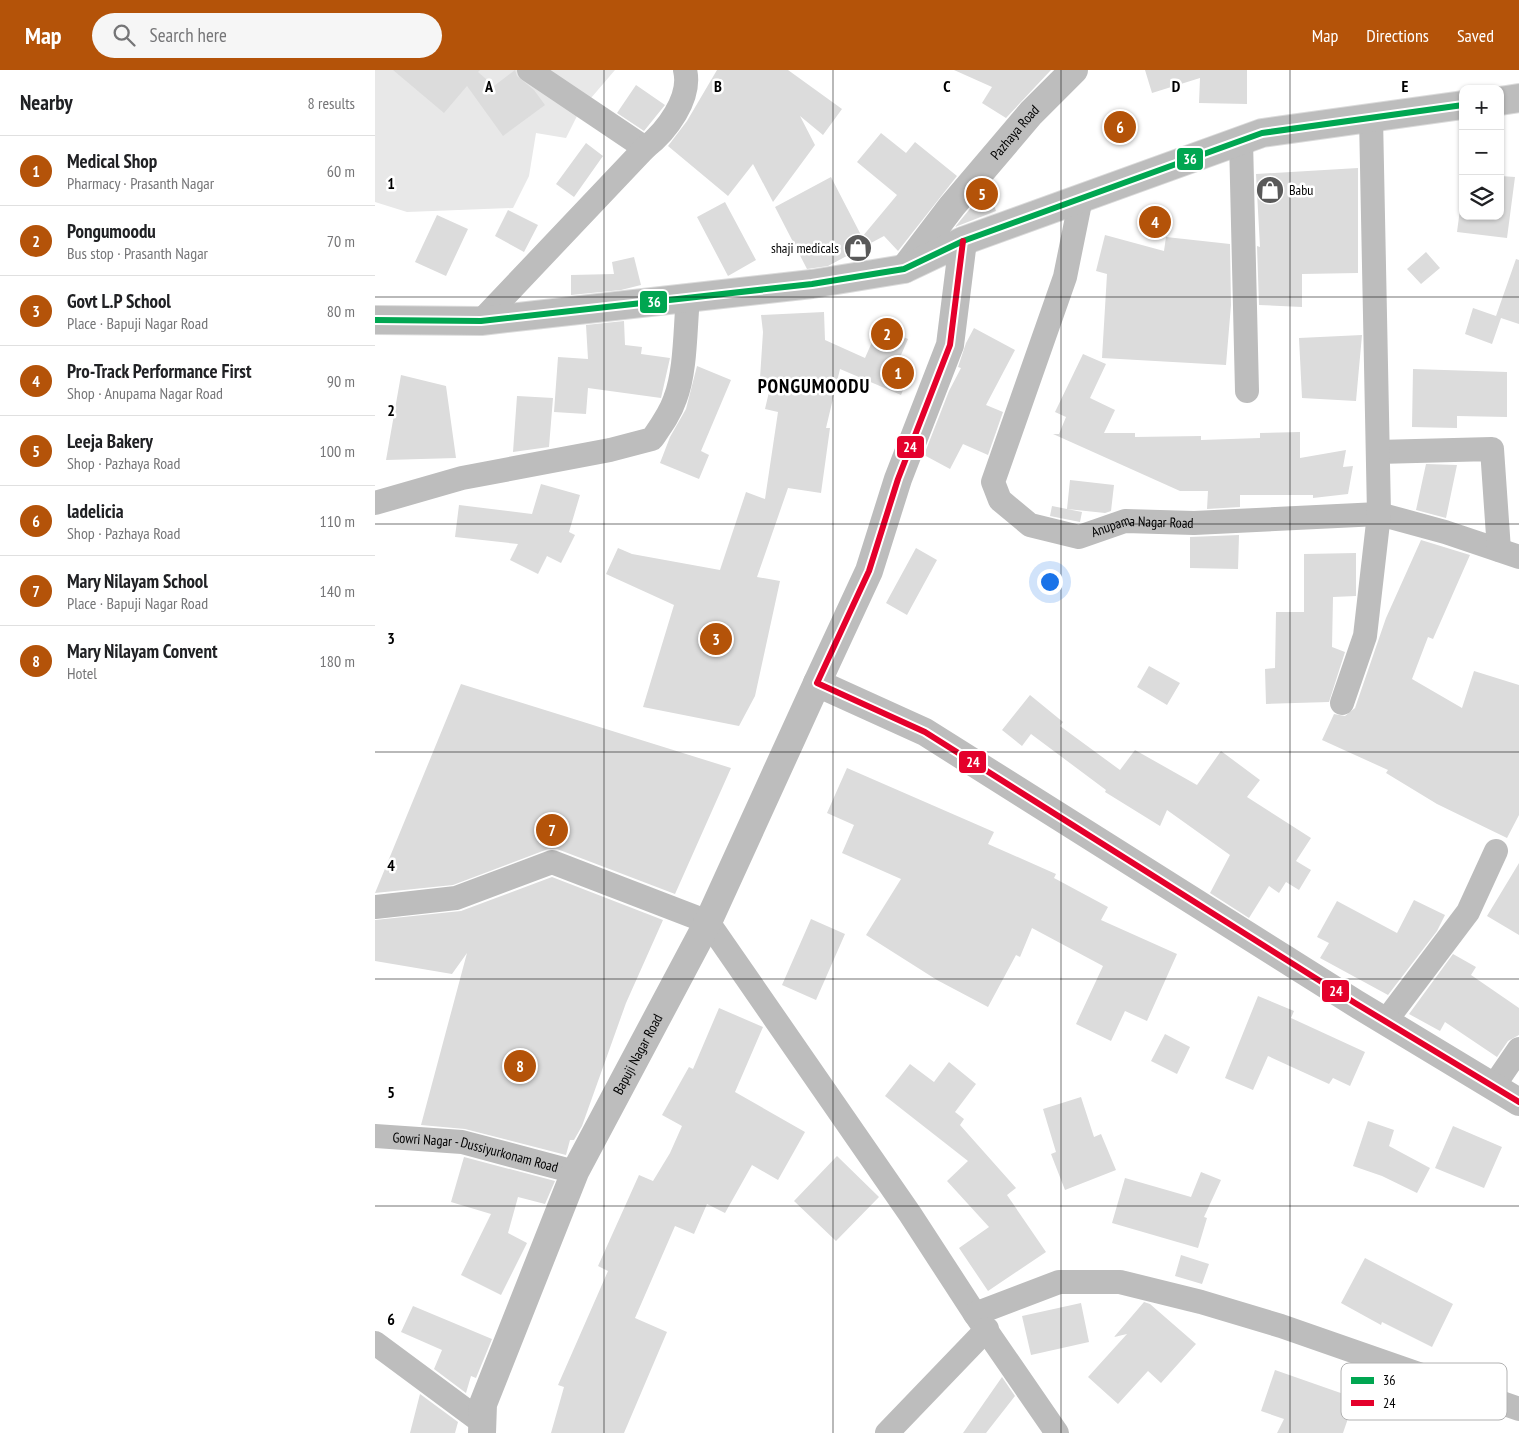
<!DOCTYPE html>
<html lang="en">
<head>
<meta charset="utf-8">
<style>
  body { margin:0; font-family:"PT Sans Narrow",sans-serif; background:#f6f6f6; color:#202124 }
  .controls { position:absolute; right:15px; top:15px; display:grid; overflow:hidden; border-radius:10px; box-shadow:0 1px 4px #0004 }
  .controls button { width:45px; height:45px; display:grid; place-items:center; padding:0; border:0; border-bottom:1px solid #e0e0e0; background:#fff; color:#202124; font:25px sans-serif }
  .you { position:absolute; left:674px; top:511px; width:18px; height:18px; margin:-12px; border:4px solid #fff; border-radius:50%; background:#1a73e8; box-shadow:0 0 0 8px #1a73e833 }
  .badge { display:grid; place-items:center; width:32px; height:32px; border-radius:50%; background:#b45309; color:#fff; font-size:16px; font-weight:700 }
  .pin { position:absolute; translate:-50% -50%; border:2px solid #fff; box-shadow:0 1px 5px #0006 }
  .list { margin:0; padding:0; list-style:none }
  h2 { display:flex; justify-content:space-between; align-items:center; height:65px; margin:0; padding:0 20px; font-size:21px }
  h2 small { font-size:16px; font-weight:400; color:#757577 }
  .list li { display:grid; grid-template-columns:32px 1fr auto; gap:15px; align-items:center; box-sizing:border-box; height:70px; padding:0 20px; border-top:1px solid #e0e0e0 }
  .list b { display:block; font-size:19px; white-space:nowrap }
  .list p { margin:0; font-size:16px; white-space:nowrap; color:#757577 }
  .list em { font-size:16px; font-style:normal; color:#757577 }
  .icon { flex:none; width:28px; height:28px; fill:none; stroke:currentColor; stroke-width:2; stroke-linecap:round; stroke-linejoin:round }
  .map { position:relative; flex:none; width:1144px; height:1363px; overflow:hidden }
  header { display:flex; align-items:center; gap:30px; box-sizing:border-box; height:70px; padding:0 25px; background:#b45309; color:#fff }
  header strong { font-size:24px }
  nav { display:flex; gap:28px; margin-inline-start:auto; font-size:18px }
  .search { width:350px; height:45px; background:#f6f6f6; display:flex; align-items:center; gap:12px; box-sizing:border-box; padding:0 18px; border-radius:28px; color:#757577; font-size:19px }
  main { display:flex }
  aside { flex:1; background:#fff }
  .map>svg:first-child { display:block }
  .green { fill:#e8e8e8 }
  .building { fill:#dcdcdc }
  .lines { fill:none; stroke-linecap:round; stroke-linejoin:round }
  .primary-casing { stroke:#dbdbdb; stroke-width:30 }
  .minor { stroke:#bdbdbd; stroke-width:24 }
  .tertiary { stroke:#bdbdbd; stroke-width:28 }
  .primary { stroke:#bdbdbd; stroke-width:28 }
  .bus-1-casing { stroke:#fff; stroke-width:10 }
  .bus-2-casing { stroke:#fff; stroke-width:10 }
  .bus-1 { stroke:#00a651; stroke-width:6 }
  .bus-2 { stroke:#e4002b; stroke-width:6 }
  .grid { fill:none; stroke:#000; stroke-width:1; stroke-opacity:0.55 }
  .labels { text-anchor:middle; stroke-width:5; stroke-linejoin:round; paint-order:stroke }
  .street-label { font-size:14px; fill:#000; stroke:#fff }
  .poi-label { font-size:14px; fill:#000; stroke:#fff; text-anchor:start }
  .district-label { font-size:19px; font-weight:bold; letter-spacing:1px; fill:#000; stroke:#fff }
  .key { fill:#fff; stroke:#b2b2b2; stroke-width:1 }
  .key-label { font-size:14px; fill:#000 }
  .grid-label { font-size:16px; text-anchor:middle; font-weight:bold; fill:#000; stroke:#fff; stroke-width:5; stroke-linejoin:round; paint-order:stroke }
  .line-badge { stroke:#fff; stroke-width:2 }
  .badge-label { font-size:14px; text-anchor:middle; font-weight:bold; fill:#fff }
</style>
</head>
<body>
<header>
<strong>Map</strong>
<div class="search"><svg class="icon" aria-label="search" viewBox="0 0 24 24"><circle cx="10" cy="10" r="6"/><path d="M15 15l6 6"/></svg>Search here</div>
<nav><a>Map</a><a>Directions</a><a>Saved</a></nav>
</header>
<main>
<aside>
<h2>Nearby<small>8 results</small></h2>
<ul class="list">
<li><span class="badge">1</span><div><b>Medical Shop</b><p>Pharmacy · Prasanth Nagar</p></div><em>60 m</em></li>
<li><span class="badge">2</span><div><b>Pongumoodu</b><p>Bus stop · Prasanth Nagar</p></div><em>70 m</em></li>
<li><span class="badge">3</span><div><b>Govt L.P School</b><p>Place · Bapuji Nagar Road</p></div><em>80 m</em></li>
<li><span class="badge">4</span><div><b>Pro-Track Performance First</b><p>Shop · Anupama Nagar Road</p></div><em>90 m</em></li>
<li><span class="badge">5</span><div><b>Leeja Bakery</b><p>Shop · Pazhaya Road</p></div><em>100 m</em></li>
<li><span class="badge">6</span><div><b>ladelicia</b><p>Shop · Pazhaya Road</p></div><em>110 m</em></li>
<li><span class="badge">7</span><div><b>Mary Nilayam School</b><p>Place · Bapuji Nagar Road</p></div><em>140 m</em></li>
<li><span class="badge">8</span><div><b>Mary Nilayam Convent</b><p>Hotel</p></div><em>180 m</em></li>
</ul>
</aside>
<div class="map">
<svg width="1144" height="1363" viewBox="0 0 1144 1363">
  <rect width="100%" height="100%" fill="#fff"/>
  <path class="green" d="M 0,0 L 240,0 L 204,42 L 191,68 L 161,63 L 154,106 L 138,138 L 32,142 L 0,132 Z"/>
  <path class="building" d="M 18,0 L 105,0 L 103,2 L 119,16 L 140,0 L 142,6 L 159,20 L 170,35 L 128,66 L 92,16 L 69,43 Z
    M 342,0 L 413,0 L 467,39 L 448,65 L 425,46 L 440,75 L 398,132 L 378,94 L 353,126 L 293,76 L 312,51 Z
    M 579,0 L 676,0 L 631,48 L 607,33 L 617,17 Z
    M 770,0 L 872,0 L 872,34 L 824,33 L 825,8 L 777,23 Z
    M 261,15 L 290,35 L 269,61 L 242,43 Z
    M 506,63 L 531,83 L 540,72 L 582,106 L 523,181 L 509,166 L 453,196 L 432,199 L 400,137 L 456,107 L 487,167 L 522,125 L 482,92 Z
    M 211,73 L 228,86 L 199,127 L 181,114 Z
    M 983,98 L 983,203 L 927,204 L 927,237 L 884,235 L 882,176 L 885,177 L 881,104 Z
    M 1125,106 L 1140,107 L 1132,168 L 1082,162 L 1088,116 L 1088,146 L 1125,146 Z
    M 613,117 L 621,141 L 580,157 L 589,146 Z
    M 350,132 L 381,190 L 353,206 L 322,147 Z
    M 133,140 L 163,155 L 149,182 L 120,166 Z
    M 62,145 L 93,159 L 71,206 L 40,192 Z
    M 730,165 L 789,181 L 791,167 L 855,174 L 856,235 L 851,295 L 727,288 L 732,204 L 721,201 Z
    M 1051,182 L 1065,198 L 1046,214 L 1032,199 Z
    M 259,187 L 266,215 L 246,220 L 196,225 L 196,205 L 239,204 L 237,192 Z
    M 1141,189 L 1144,190 L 1144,254 L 1126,248 L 1117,274 L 1090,264 L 1098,238 L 1121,246 Z
    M 449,242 L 450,270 L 490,288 L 504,256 L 533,269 L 519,301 L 533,308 L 526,325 L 465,299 L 451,358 L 455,358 L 446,423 L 413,418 L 382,507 L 405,511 L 380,626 L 364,656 L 268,637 L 299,535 L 231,504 L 243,478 L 257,484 L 345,500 L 371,422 L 390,429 L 403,342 L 390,339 L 397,309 L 385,308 L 388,262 L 386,245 Z
    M 249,251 L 250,275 L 267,277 L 266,284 L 295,288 L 286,328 L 213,318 L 211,344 L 179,342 L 183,287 L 213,289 L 211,255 Z
    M 599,258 L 640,280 L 611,335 L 628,342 L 613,385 L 588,374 L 575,399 L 549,385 L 574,321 L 586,298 L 583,297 L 591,273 Z
    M 987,265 L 981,331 L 927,328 L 924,268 Z
    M 708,284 L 731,294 L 715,328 L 740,340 L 729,363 L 760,363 L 760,367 L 826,366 L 826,370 L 885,368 L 885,363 L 925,362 L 925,388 L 971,380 L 968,397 L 978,396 L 973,424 L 938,428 L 938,425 L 865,425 L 865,437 L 832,439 L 833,421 L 805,421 L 678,364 L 684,364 L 691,347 L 680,342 Z
    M 322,296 L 356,310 L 326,381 L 334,385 L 324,409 L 285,393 L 295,367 L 311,339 Z
    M 1038,299 L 1132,302 L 1132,347 L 1082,346 L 1082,358 L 1037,357 Z
    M 26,305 L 71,316 L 81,388 L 11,390 Z
    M 142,326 L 178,328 L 174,377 L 138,382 Z
    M 1051,394 L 1082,395 L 1071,448 L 1041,440 Z
    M 695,410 L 739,415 L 736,441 L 730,443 L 692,439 Z
    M 166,414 L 205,425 L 194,462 L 200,465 L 186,493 L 172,486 L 163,504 L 135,490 L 143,474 L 80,467 L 84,435 L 157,444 Z
    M 677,436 L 707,442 L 705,452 L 675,446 Z
    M 864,465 L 863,499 L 815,498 L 815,467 Z
    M 1046,470 L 1095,485 L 1058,569 L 1053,567 L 1037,609 L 1087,638 L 1099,601 L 1144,615 L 1144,745 L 1132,768 L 1062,734 L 1011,703 L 1013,700 L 947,670 L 959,644 L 970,646 L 980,638 L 1011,548 Z
    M 541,478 L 562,490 L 532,545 L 511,533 Z
    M 981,483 L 981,526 L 958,527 L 957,577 L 970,582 L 954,632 L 891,634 L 890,599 L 900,598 L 901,542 L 929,542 L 929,484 Z
    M 774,596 L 805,613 L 792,635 L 762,617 Z
    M 86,614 L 356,698 L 300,824 L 182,779 L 173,779 L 78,815 L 0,823 Z
    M 655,625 L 688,652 L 685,656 L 745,700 L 760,680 L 822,715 L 846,681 L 885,710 L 872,727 L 936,768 L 921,791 L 936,800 L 924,820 L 911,812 L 904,823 L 894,816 L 874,848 L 835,823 L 855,785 L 792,740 L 785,756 L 730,722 L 731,720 L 656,664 L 647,676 L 627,660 Z
    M 472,698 L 619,762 L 613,774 L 681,804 L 679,808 L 733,837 L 726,850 L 802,884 L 772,951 L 750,941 L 736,971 L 701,954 L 728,896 L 657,858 L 645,887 L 641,885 L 613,937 L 562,910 L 491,865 L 526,809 L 467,783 L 479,755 L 452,743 Z
    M 1144,793 L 1144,865 L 1112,846 Z
    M 177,807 L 288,850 L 251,933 L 207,1056 L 199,1070 L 195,1070 L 191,1085 L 90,1059 L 46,1055 L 92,883 L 77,904 L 0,891 L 0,850 L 86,841 Z
    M 1039,830 L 1070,845 L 1062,861 L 1013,925 L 945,888 L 954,873 L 942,867 L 962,831 L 1022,863 Z
    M 436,849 L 470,864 L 441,930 L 407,915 Z
    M 1078,884 L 1101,897 L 1096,905 L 1144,938 L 1144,965 L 1133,971 L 1122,987 L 1070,952 L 1065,961 L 1034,944 Z
    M 883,926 L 919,941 L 916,948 L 990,982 L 975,1016 L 958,1008 L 954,1014 L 893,986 L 878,1020 L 850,1008 Z
    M 344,938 L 388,957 L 360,1022 L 430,1062 L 403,1110 L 377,1095 L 350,1143 L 332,1134 L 319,1164 L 300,1156 L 260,1248 L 292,1262 L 249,1363 L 176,1363 L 189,1317 L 183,1315 L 233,1201 L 223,1196 L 264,1105 L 278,1111 L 295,1083 L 307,1056 L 287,1045 L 314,997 L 318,999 Z
    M 790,964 L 815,977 L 802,1004 L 776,991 Z
    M 574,992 L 601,1014 L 580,1042 L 589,1049 L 585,1055 L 641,1118 L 632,1125 L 671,1182 L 613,1221 L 584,1178 L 614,1157 L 572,1111 L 593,1091 L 510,1026 L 535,994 L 559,1012 Z
    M 706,1027 L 719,1067 L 726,1064 L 741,1100 L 690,1120 L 676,1084 L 681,1082 L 668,1039 Z
    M 993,1051 L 1019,1060 L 1014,1076 L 1055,1098 L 1042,1123 L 1007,1106 L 978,1096 Z
    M 1078,1056 L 1127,1077 L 1109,1118 L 1060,1098 Z
    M 462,1086 L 504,1127 L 461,1171 L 419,1131 Z
    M 89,1087 L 180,1111 L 170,1134 L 143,1127 L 133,1163 L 152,1173 L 126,1225 L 86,1205 L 116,1144 L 76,1132 Z
    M 826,1102 L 846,1110 L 829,1147 L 832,1148 L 823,1178 L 737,1153 L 750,1108 L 816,1127 Z
    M 806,1185 L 834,1194 L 827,1214 L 800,1206 Z
    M 990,1188 L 1078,1234 L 1057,1277 L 1007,1252 L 1006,1255 L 966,1233 Z
    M 769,1232 L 775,1234 L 821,1274 L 786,1313 L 773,1301 L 743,1334 L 713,1307 L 752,1264 L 739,1267 Z
    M 706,1233 L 714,1272 L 656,1285 L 647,1246 Z
    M 38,1236 L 117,1269 L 101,1308 L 96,1306 L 91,1323 L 59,1299 L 67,1280 L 26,1262 Z
    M 900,1300 L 980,1328 L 968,1363 L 902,1363 L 909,1349 L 886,1341 Z
    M 627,1307 L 640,1326 L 611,1363 L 588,1363 Z
    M 45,1324 L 83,1352 L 80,1363 L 35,1363 Z"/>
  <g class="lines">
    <defs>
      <path id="primary" d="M 1125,31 L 1144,28
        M 0,250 L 106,251 L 437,214 L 529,199 L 588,171 L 887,63 L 1088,35"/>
    </defs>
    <use href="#primary" class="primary-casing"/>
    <g class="minor">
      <path d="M 154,0 L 270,78"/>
      <path d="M 866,70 L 872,321"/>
      <path id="s1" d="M 706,128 L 690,207 L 618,412 L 625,430 L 655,455 L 704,467 L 750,451 L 819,453 L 1004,444 L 1070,462 L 1144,487"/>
      <path d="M 106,251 L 270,78 C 291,62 317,28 310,0"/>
      <path d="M 1003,382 L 1117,379 L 1124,480"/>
      <path d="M 0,433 L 87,408 L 235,380 L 277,369 C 286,356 295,344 300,329 C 311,301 310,258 313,228"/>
      <path d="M 967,633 L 990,566 L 1004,444 L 996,47"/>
      <path d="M 0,837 L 81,828 L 177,792 L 333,852 L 535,1144 L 600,1244 L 682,1363"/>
      <path d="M 1010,952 L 1093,842 L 1121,781"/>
      <path d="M 1118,1017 L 1144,979"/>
      <path id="s2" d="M 0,1066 L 87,1072 L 200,1102"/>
      <path d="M 600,1244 L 684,1212 L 745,1212 L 826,1232 L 906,1256 L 1144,1339"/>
      <path d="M 0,1273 L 108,1353"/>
      <path d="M 512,1363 L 612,1259"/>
    </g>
    <g class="tertiary">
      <path d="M 588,171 L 575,275 L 523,409 L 494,501 L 442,613 L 550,662 L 980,933 L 1144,1032"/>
      <path id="s3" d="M 529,199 L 577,136 L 656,43 L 699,0"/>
      <path id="s4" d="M 107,1363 L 108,1334 L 200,1102 L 333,852 L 442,613"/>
    </g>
    <use href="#primary" class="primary"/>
    <defs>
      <path id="bus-1" d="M 0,250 L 106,251 L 437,214 L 529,199 L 588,171 L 887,63 L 1088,35"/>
      <path id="bus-2" d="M 588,171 L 575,275 L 523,409 L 494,501 L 442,613 L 550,662 L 980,933 L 1144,1032"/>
    </defs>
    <use href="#bus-1" class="bus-1-casing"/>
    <use href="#bus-2" class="bus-2-casing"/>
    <use href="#bus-1" class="bus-1"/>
    <use href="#bus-2" class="bus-2"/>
  </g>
  <path class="grid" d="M 229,0 L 229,1363M 458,0 L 458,1363M 686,0 L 686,1363M 915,0 L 915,1363M 0,227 L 1144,227M 0,454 L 1144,454M 0,682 L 1144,682M 0,909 L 1144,909M 0,1136 L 1144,1136"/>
  <defs>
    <symbol id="shop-disc" viewBox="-11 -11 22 22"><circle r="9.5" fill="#595959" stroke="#fff"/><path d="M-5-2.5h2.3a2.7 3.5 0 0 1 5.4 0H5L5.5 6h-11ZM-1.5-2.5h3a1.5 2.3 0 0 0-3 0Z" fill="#fff"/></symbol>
  </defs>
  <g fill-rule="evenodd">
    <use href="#shop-disc" x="879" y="104" width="32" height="32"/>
    <use href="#shop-disc" x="467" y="162" width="32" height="32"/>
  </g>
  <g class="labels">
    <g class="street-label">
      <text dy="5" stroke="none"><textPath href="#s3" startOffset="176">Pazhaya Road</textPath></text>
      <text dy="5" stroke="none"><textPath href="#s1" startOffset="472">Anupama Nagar Road</textPath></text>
      <text dy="5" stroke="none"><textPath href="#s4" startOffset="412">Bapuji Nagar Road</textPath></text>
      <text dy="5" stroke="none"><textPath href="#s2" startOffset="102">Gowri Nagar - Dussiyurkonam Road</textPath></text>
    </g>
    <g class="poi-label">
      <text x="914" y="125">Babu</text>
      <text x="464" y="183" text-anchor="end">shaji medicals</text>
    </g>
    <g class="district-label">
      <text x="439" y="323">PONGUMOODU</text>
    </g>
  </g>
  <rect x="966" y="1293" width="166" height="57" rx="8" class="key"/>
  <rect x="976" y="1307" width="23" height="7" fill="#00a651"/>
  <rect x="976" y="1330" width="23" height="6" fill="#e4002b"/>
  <g class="key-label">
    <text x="1008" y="1315">36</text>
    <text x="1008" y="1338">24</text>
  </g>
  <g class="grid-label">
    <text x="114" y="22">A</text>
    <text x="343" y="22">B</text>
    <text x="572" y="22">C</text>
    <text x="801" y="22">D</text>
    <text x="1030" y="22">E</text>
    <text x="16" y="119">1</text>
    <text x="16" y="346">2</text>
    <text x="16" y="574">3</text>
    <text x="16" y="801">4</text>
    <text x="16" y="1028">5</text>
    <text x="16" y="1255">6</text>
  </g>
  <g class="line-badge">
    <rect x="801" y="77" width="28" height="24" rx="5" fill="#00a651"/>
    <rect x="264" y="220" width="29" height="24" rx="5" fill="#00a651"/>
    <rect x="521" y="365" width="29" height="24" rx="5" fill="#e4002b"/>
    <rect x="583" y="680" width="29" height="24" rx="5" fill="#e4002b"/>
    <rect x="946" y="909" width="29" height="24" rx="5" fill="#e4002b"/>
  </g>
  <g class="badge-label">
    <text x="815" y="94">36</text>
    <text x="279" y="237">36</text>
    <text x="535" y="382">24</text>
    <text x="598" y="697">24</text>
    <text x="961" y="926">24</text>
  </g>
</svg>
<div class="controls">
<button>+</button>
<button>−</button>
<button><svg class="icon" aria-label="layers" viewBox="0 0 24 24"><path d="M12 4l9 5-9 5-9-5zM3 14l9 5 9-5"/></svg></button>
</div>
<div class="you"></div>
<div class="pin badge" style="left:523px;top:303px">1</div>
<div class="pin badge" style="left:512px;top:264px">2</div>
<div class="pin badge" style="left:341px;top:569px">3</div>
<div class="pin badge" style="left:780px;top:152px">4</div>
<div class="pin badge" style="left:607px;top:124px">5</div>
<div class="pin badge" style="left:745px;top:57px">6</div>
<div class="pin badge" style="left:177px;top:760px">7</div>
<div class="pin badge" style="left:145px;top:996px">8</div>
</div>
</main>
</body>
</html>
